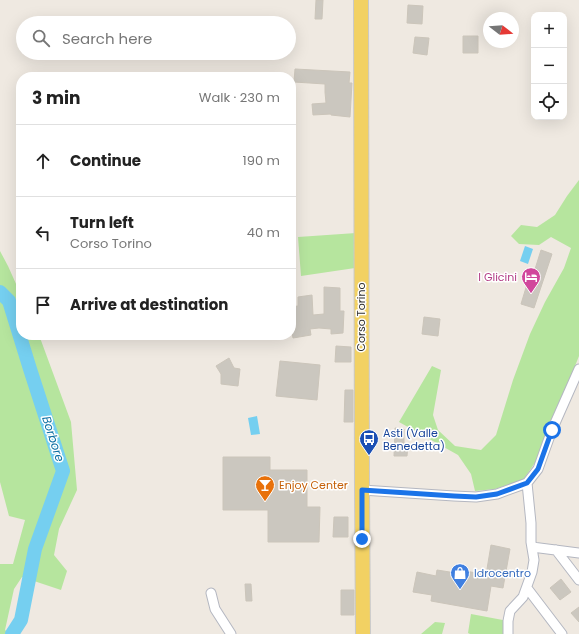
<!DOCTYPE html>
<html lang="en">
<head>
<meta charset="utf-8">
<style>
  body { margin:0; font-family:Poppins,sans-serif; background:#f2f2f2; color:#222 }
  .controls { position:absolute; right:12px; top:12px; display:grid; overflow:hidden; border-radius:8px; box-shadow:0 4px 16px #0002 }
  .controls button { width:36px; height:36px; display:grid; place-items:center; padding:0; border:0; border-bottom:1px solid #e0e0e0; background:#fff; color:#222; font:20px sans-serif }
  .compass { position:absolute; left:483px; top:12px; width:36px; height:36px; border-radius:50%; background:#fff; box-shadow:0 4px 16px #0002; rotate:107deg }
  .stop { position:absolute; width:12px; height:12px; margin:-9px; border:3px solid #1a73e8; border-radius:50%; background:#fff }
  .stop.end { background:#1a73e8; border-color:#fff; box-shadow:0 1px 4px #0008 }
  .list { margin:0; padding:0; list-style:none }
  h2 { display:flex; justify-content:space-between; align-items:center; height:52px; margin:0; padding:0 16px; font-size:17px }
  h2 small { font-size:13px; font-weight:400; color:#767676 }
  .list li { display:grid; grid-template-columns:26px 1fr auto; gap:12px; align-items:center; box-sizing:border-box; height:72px; padding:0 16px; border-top:1px solid #e0e0e0 }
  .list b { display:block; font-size:15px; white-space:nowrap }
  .list p { margin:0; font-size:13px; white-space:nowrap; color:#767676 }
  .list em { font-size:13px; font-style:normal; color:#767676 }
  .icon { flex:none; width:22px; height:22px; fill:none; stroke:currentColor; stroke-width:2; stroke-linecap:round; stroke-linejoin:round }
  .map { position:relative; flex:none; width:579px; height:634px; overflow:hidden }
  .search { position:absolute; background:#fff; box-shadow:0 4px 16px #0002; left:16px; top:16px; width:280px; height:44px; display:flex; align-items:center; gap:10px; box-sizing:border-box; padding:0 14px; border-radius:22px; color:#767676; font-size:15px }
  .panel { position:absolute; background:#fff; box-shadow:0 4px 16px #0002; left:16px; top:72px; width:280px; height:268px; border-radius:16px }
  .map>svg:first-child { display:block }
  .green { fill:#b6e59e }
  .water { fill:#75cff0 }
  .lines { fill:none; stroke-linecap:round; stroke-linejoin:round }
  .river { stroke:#75cff0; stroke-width:14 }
  .building { fill:#cbc7bf; stroke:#cbc5ba }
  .street-casing { stroke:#b4b7c1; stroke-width:11 }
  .primary-casing { stroke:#c9c9c9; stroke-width:16 }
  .street { stroke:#fff; stroke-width:9 }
  .primary { stroke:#f2d163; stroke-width:14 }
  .route { stroke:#1a73e8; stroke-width:5 }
  .labels { text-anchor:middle; stroke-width:3; stroke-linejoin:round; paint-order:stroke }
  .hotel-label { font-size:11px; fill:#b23c85; stroke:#fff; text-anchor:end }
  .street-label { font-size:11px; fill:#2e2e2e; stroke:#fff }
  .transit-label { font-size:11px; fill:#164399; stroke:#fff; text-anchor:start }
  .food-label { font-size:11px; fill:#c56008; stroke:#fff; text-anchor:start }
  .shop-label { font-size:11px; fill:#366cbe; stroke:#fff; text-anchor:start }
  .water-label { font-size:12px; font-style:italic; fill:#0d6fa3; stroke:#fff }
</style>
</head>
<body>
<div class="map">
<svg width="579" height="634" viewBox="0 0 579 634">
  <rect width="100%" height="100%" fill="#efe9e1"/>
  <path class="green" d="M 579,180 L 579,356 L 539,457 L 523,480 L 495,489 L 475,491 L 471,474 L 458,455 L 399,422 L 432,366 L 441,370 L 433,415 L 438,430 L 455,446 L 481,450 L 496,435 L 513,380 L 530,334 L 545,302 L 564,268 L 571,248 L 551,237 L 539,245 L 519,244 L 511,236 L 521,225 L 537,227 L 555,215 L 567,196 Z
    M 356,233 L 355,268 L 301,276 L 298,237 Z
    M 0,251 L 8,266 L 21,295 L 21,335 L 39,335 L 71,422 L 77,490 L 59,529 L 54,555 L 67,571 L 61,590 L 22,577 L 14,589 L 5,630 L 10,634 L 0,634 L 0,564 L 13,564 L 25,520 L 9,516 L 0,482 Z
    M 471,614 L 508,621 L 508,634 L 470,634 L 468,633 Z
    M 435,622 L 445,623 L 442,634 L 421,634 Z"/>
  <path class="water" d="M 525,246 L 533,249 L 528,264 L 520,261 Z
    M 257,416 L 260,434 L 251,435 L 248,418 Z"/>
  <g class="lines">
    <path class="river" d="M 0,292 L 9,301 L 30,369 L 63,471 L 35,549 L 21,620 L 12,634"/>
  </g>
  <path class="building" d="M 316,0 L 323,0 L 322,19 L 315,19 Z
    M 408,5 L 423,6 L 422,24 L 407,23 Z
    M 463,36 L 478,36 L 478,53 L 463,53 Z
    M 415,37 L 429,38 L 427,55 L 413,53 Z
    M 295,69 L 350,72 L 349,83 L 352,83 L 350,117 L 331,115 L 331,114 L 313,115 L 312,104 L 326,103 L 325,92 L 325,84 L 294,82 Z
    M 541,250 L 552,254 L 534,308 L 521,304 L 528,281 L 531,282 Z
    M 324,287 L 340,288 L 340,311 L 344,311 L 343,333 L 331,334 L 331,329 L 319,328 L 310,329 L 311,335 L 293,338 L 291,327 L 291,307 L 298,306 L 298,297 L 312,295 L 313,315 L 324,314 Z
    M 424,317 L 440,319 L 438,336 L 422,334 Z
    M 336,346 L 351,347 L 351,362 L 335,362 Z
    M 229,358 L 234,368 L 240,369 L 238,386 L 221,384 L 221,374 L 216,366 Z
    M 280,361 L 320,365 L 317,400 L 276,396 Z
    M 345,390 L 353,390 L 353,422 L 344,422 Z
    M 395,428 L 404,429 L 404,445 L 408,445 L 407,456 L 394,456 Z
    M 223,457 L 270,457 L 270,470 L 307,470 L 307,507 L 320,507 L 319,542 L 268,542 L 268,510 L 223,510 Z
    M 334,517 L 348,517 L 348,537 L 333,537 Z
    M 491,545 L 510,549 L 503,588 L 491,586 L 487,611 L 431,601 L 432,595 L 413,592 L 417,572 L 436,576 L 437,570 L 456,573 L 456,569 L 486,575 Z
    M 561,579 L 571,592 L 560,600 L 550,588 Z
    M 245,584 L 251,584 L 252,601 L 246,601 Z
    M 341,590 L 354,590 L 354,615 L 341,615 Z
    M 579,607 L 579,622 L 571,613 Z"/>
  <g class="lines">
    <defs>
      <path id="street" d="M 362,490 L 454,496 L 476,497 L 497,494 L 527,483 L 538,469 L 552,430 L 579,369
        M 532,547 L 579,553
        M 556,550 L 579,580
        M 527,588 L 562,634
        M 211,593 L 215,609 L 231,634
        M 508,634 L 508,621 L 510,611 L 523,597 L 532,572 L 534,560 L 531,542 L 531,523 L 527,483"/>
      <path id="primary" d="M 361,0 L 362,490 L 363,634"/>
    </defs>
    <use href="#street" class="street-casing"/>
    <use href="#primary" class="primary-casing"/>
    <use href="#street" class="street"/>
    <use href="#primary" class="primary"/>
  </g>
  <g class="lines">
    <path class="route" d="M 362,539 L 362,490 L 454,496 L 476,497 L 497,494 L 527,483 L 538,469 L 552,430"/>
  </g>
  <defs>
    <symbol id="hotel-pin" viewBox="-11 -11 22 30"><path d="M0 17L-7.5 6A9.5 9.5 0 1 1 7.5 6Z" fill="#d1479c" stroke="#fff"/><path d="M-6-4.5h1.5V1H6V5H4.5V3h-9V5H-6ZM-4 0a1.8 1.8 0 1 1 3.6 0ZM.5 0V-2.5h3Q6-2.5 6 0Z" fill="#fff"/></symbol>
    <symbol id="bus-pin" viewBox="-11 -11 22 30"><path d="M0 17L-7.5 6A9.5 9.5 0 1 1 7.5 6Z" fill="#1a4fb4" stroke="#fff"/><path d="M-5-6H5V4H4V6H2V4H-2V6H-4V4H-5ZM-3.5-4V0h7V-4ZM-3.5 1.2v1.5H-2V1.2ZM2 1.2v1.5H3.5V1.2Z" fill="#fff"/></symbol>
    <symbol id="bar-pin" viewBox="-11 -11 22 30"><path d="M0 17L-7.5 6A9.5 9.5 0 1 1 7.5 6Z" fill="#e8710a" stroke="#fff"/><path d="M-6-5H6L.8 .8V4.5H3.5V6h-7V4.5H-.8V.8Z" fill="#fff"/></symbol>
    <symbol id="shop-pin" viewBox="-11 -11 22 30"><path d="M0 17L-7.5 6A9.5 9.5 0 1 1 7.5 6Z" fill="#3f7fe0" stroke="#fff"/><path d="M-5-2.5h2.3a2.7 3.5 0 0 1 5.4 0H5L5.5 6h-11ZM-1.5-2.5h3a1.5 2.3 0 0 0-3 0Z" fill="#fff"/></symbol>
  </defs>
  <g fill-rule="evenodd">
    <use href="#hotel-pin" x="520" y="266" width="22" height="30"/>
    <use href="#bus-pin" x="358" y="428" width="22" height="30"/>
    <use href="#bar-pin" x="254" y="474" width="22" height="30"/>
    <use href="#shop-pin" x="449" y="562" width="22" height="30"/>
  </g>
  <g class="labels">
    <g class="hotel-label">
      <text x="517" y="281">I Glicini</text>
    </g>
    <g class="street-label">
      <text transform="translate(361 317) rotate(-90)" y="4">Corso Torino</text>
    </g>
    <g class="transit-label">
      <text x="383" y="437">Asti (Valle<tspan x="383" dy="13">Benedetta)</tspan></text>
    </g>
    <g class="food-label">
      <text x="279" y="489">Enjoy Center</text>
    </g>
    <g class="shop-label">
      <text x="474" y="577">Idrocentro</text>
    </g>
    <g class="water-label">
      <text transform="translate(53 439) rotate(72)" y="4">Borbore</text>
    </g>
  </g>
</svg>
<div class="controls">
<button>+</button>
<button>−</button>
<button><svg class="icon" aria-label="locate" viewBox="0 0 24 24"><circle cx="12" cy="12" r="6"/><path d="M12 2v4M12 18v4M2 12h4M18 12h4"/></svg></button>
</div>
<svg class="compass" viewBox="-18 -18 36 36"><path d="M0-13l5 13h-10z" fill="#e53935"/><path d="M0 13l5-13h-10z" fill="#767676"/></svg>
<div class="stop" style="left:552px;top:430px"></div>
<div class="stop end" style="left:362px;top:539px"></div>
<div class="search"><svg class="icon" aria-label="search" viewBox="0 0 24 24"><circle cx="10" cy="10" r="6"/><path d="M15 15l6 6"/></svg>Search here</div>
<section class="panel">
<h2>3 min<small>Walk · 230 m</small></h2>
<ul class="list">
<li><svg class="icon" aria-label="ahead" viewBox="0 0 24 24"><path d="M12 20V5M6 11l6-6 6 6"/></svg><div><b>Continue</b></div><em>190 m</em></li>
<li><svg class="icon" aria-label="left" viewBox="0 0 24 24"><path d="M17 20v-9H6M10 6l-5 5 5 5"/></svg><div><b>Turn left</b><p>Corso Torino</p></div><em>40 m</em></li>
<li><svg class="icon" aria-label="arrive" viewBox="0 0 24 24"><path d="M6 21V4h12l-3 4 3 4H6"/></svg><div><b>Arrive at destination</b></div></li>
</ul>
</section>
</div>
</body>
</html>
